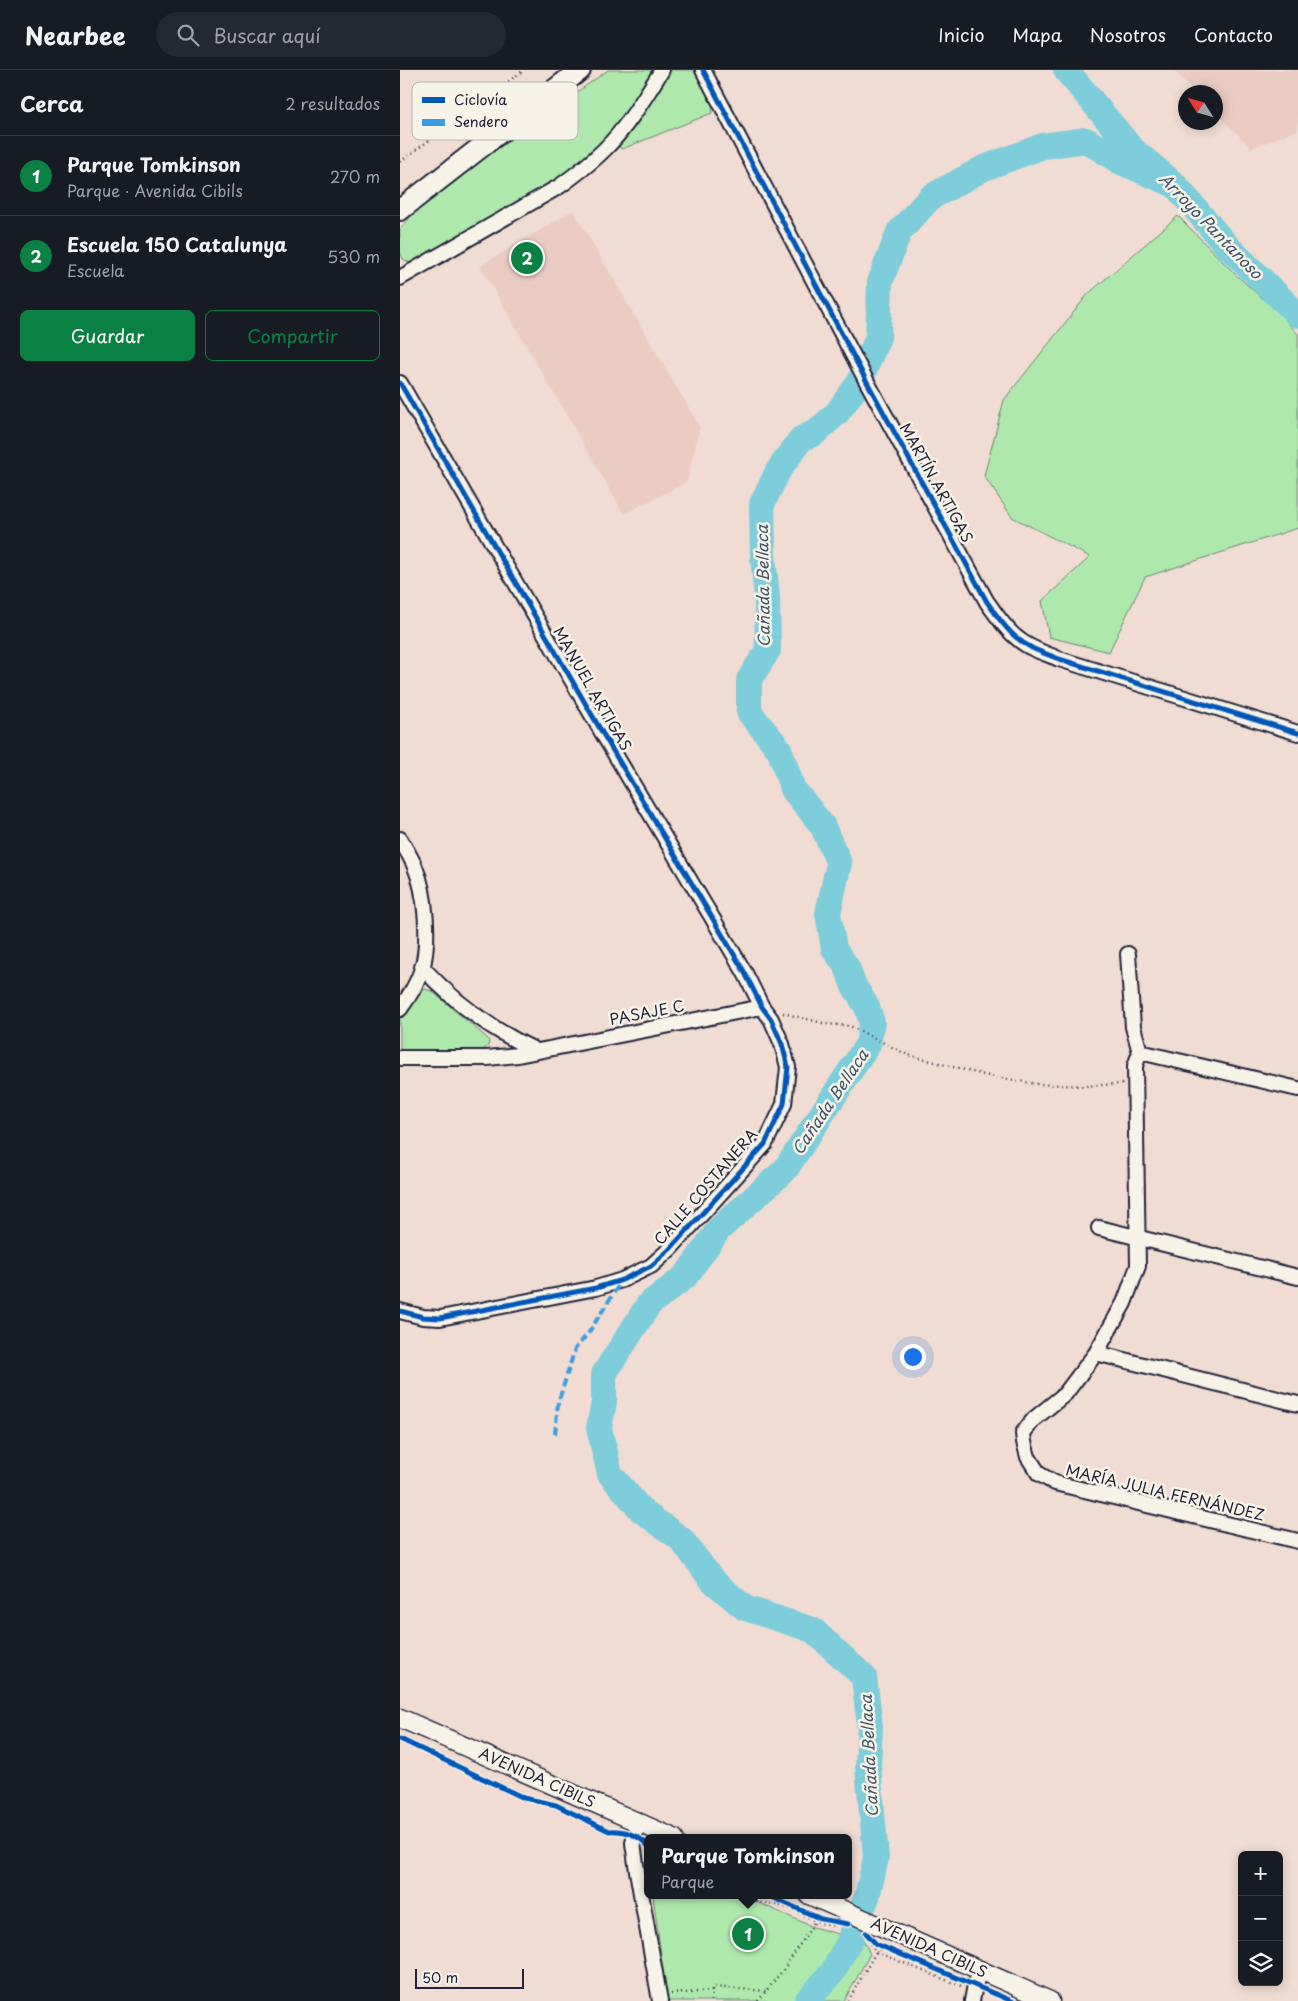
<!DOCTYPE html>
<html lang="es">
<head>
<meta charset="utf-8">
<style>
  body { margin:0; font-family:"Playpen Sans",sans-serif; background:#242831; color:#f1f3f6 }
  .controls { position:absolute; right:15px; bottom:15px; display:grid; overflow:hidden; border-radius:8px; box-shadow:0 2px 12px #0003 }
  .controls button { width:45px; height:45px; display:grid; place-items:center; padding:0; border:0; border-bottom:1px solid #363941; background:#171b24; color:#f1f3f6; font:25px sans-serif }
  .compass { position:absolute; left:778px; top:15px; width:45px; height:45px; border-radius:50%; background:#171b24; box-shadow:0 2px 12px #0003; rotate:307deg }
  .scale { position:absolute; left:15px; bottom:12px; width:109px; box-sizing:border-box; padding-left:5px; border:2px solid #22223b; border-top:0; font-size:14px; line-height:18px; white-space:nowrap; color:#22223b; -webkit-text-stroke:4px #f7f3e8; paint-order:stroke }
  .you { position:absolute; left:512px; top:1286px; width:18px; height:18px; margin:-12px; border:4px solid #fff; border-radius:50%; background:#1a73e8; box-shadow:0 0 0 8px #1a73e833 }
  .badge { display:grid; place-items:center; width:32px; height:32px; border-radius:50%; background:#0b8043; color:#fff; font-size:16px; font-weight:700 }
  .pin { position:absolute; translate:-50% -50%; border:2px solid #fff; box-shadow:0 1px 5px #0006 }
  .popup { position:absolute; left:244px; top:1764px; width:208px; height:65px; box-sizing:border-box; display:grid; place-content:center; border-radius:8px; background:#171b24; filter:drop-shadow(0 1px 4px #0005); font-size:16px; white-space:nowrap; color:#9ea1a6 }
  .popup b { font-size:19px; color:#f1f3f6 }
  .popup::after { content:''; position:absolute; left:50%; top:100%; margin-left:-10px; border:10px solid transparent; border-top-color:#171b24 }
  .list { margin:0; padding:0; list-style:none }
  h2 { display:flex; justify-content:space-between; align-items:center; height:65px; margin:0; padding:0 20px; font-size:21px }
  h2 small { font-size:16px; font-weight:400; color:#9ea1a6 }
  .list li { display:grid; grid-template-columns:32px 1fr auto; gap:15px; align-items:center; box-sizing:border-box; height:80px; padding:0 20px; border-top:1px solid #363941 }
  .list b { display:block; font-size:19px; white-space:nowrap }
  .list p { margin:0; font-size:16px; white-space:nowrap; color:#9ea1a6 }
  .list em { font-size:16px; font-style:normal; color:#9ea1a6 }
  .actions { display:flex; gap:10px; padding:15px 20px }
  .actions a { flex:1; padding:11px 0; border:1px solid #0b8043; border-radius:8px; text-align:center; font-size:18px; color:#0b8043 }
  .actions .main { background:#0b8043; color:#fff }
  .icon { flex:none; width:28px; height:28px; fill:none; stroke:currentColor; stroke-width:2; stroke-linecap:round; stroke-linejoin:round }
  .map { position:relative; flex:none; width:898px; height:1931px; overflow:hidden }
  header { display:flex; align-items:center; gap:30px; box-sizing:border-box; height:70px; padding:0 25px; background:#171b24; border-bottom:1px solid #363941 }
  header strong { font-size:24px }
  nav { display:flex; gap:28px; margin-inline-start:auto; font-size:18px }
  .search { width:350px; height:45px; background:#242831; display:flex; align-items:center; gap:12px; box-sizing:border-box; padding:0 18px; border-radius:28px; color:#9ea1a6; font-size:19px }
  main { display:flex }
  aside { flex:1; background:#171b24 }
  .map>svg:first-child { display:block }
  .built { fill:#ebccc3 }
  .green { fill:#afe8ac; stroke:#688574 }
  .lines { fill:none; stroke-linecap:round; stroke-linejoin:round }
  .river { stroke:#7ecddb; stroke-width:26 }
  .minor-casing { stroke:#22223b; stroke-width:18 }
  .tertiary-casing { stroke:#22223b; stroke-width:21 }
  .secondary-casing { stroke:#22223b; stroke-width:24 }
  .path { stroke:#22223b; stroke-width:2.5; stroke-dasharray:1 4; stroke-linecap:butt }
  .minor { stroke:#f7f3e8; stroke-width:14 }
  .tertiary { stroke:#f7f3e8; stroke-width:18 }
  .secondary { stroke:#f7f3e8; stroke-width:20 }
  .quiet { stroke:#3c9ce2; stroke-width:4; stroke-dasharray:8 4; stroke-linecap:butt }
  .cycleway-casing { stroke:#f7f3e8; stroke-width:8 }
  .cycleway { stroke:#0057b8; stroke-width:5 }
  .labels { text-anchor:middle; stroke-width:5; stroke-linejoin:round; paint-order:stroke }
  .street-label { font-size:15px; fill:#22223b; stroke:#f7f3e8 }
  .water-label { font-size:16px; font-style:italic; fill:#3e556b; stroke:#f7f3e8 }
  .key { fill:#f7f3e8; stroke:#b7b4b4; stroke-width:1 }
  .key-label { font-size:14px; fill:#22223b }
</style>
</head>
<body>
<header>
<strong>Nearbee</strong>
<div class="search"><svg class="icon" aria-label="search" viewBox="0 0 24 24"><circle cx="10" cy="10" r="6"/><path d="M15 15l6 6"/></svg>Buscar aquí</div>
<nav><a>Inicio</a><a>Mapa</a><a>Nosotros</a><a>Contacto</a></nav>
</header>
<main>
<aside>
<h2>Cerca<small>2 resultados</small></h2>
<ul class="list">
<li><span class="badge">1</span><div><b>Parque Tomkinson</b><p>Parque · Avenida Cibils</p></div><em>270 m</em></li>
<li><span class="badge">2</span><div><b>Escuela 150 Catalunya</b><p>Escuela</p></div><em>530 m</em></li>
</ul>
<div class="actions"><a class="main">Guardar</a><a>Compartir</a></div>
</aside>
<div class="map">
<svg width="898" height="1931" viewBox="0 0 898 1931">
  <rect width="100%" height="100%" fill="#f0dcd2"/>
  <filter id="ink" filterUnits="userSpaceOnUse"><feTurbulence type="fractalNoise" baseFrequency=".02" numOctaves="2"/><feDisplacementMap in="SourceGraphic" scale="10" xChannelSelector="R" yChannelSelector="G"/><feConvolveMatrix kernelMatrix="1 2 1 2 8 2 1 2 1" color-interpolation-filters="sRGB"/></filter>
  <g filter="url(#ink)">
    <path class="built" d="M 773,0 L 898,0 L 898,60 L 851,78 L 816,42 L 816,22 L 795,22 Z
      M 173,140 L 300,357 L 287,412 L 224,444 L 80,196 Z"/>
    <path class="green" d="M 208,0 L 256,0 L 241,24 L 203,73 L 175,98 L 10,193 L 3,189 L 0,181 L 0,159 L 12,145 L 68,100 Z
      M 271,0 L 294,0 L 313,35 L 312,43 L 222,79 L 217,75 Z
      M 778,146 L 836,205 L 877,241 L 898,264 L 898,458 L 745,507 L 709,582 L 649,567 L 642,531 L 690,487 L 612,447 L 584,406 L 604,330 L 688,224 Z
      M 25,919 L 32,921 L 87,968 L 89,971 L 88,976 L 80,982 L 0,985 L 0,948 Z
      M 253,1825 L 341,1825 L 413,1857 L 464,1871 L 470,1884 L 444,1931 L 267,1931 Z"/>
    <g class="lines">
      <path class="river" d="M 666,0 L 732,79 L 775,115 L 827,176 L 898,245
        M 407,1931 L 432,1903 L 450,1870 L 467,1827 L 476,1788 L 468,1696 L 470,1656 L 464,1607 L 413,1560 L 345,1538 L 313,1511 L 281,1469 L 242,1441 L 210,1404 L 199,1358 L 204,1332 L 204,1304 L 249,1234 L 285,1207 L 319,1159 L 385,1100 L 468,974 L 472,953 L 467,937 L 453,914 L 447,897 L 434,879 L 428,843 L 439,793 L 422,755 L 393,719 L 379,679 L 349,642 L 349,610 L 368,580 L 367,528 L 363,486 L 362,434 L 378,401 L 401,369 L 415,363 L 437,343 L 459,313 L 478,267 L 480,212 L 499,162 L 531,127 L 584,98 L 643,76 L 686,70 L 719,91 L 775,115"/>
      <defs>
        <path id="minor" d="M 303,0 L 467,312 L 587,532 C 596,544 605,559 617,568 C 629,579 645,583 659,589 L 898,663
          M 0,208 L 160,116 C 175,105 191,93 205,79 C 228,56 245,27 262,0
          M 0,313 L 203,664 L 345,903 L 362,937 L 371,949 L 382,974 L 388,997 L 384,1034 L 365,1074 L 270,1179 L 251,1196 L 222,1210 L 196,1218 L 40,1248 L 23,1247 L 0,1241
          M 0,769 C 5,778 11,787 15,797 C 26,823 30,871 22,899 C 17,914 9,927 0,939
          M 728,884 L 733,957 L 740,982 L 735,996 L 738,1196 L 724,1233 L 696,1283 L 665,1324 L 634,1349 L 623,1363 L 624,1372 L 628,1387 L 639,1404 L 655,1413 L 898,1471
          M 22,897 C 55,933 93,961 137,981
          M 740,982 L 898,1019
          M 0,988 L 87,988 L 118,985 L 362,937
          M 699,1158 L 898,1207
          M 696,1283 L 898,1334
          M 237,1752 L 233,1773 L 237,1801 L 260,1931
          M 572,1931 L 575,1915 L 580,1901"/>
        <path id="tertiary" d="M 0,1648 L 274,1768
          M 409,1825 L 650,1931"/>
        <path id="secondary" d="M 0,140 L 180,0"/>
      </defs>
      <use href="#minor" class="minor-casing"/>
      <use href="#tertiary" class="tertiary-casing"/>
      <use href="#secondary" class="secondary-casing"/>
      <path class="path" d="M 0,92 L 124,0
        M 383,943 L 427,954 L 450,956 L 508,985 L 584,1005 L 637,1014 L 684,1016 L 723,1014
        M 342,1825 C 356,1835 372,1832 388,1838 C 403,1843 420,1857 436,1855
        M 469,1869 L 476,1882 L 561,1916
        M 312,1921 L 314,1917 L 366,1921
        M 271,1924 L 312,1921 L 311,1931
        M 358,1931 L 384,1899 L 419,1845
        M 448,1931 L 476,1882 L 485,1874"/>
      <use href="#minor" class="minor"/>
      <use href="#tertiary" class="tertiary"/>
      <use href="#secondary" class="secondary"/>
      <path class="quiet" d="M 155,1364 L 158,1333 L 175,1279 L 189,1262 L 222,1210"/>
      <defs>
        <path id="cycleway" d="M 303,0 L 467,312 L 587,532 C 596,544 605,559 617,568 C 629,579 645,583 659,589 L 898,663
          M 0,313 L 203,664 L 345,903 L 362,937 L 371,949 L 382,974 L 388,997 L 384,1034 L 365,1074 L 270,1179 L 251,1196 L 222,1210 L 196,1218 L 40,1248 L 23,1247 L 0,1241
          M 0,1669 L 124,1728 L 156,1735 L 209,1761 C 224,1760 239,1765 248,1776
          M 367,1825 L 421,1849 L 448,1854
          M 466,1863 L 476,1874 L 612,1931"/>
      </defs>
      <use href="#cycleway" class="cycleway-casing"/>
      <use href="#cycleway" class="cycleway"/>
    </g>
  </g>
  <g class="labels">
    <g class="street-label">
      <text transform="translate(536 413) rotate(61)" y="5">MARTÍN ARTIGAS</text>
      <text transform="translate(192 619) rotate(60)" y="5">MANUEL ARTIGAS</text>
      <text transform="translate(247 943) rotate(-11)" y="5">PASAJE C</text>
      <text transform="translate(306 1117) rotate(-49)" y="5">CALLE COSTANERA</text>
      <text transform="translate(765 1423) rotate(13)" y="5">MARÍA JULIA FERNÁNDEZ</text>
      <text transform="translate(137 1708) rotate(24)" y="5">AVENIDA CIBILS</text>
      <text transform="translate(529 1878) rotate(24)" y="5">AVENIDA CIBILS</text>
    </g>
    <g class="water-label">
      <text transform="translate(811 156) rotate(46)" y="6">Arroyo Pantanoso</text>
      <text transform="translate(363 516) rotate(-91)" y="6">Cañada Bellaca</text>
      <text transform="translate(430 1032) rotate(-56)" y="6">Cañada Bellaca</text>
      <text transform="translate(469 1686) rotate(-93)" y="6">Cañada Bellaca</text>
    </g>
  </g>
  <rect x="12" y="12" width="166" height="58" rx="8" class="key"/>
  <rect x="22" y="27" width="23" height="6" fill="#0057b8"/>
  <rect x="22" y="49" width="23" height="7" fill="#3c9ce2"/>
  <g class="key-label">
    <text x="54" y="35">Ciclovía</text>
    <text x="54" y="57">Sendero</text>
  </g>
</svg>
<div class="controls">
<button>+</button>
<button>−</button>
<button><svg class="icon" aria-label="layers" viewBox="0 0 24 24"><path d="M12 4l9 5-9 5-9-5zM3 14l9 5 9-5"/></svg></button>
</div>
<svg class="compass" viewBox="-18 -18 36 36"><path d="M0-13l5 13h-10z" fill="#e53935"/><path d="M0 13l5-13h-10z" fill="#9ea1a6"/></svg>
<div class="scale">50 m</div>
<div class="you"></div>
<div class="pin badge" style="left:348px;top:1864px">1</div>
<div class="popup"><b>Parque Tomkinson</b>Parque</div>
<div class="pin badge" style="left:127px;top:188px">2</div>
</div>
</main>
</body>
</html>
